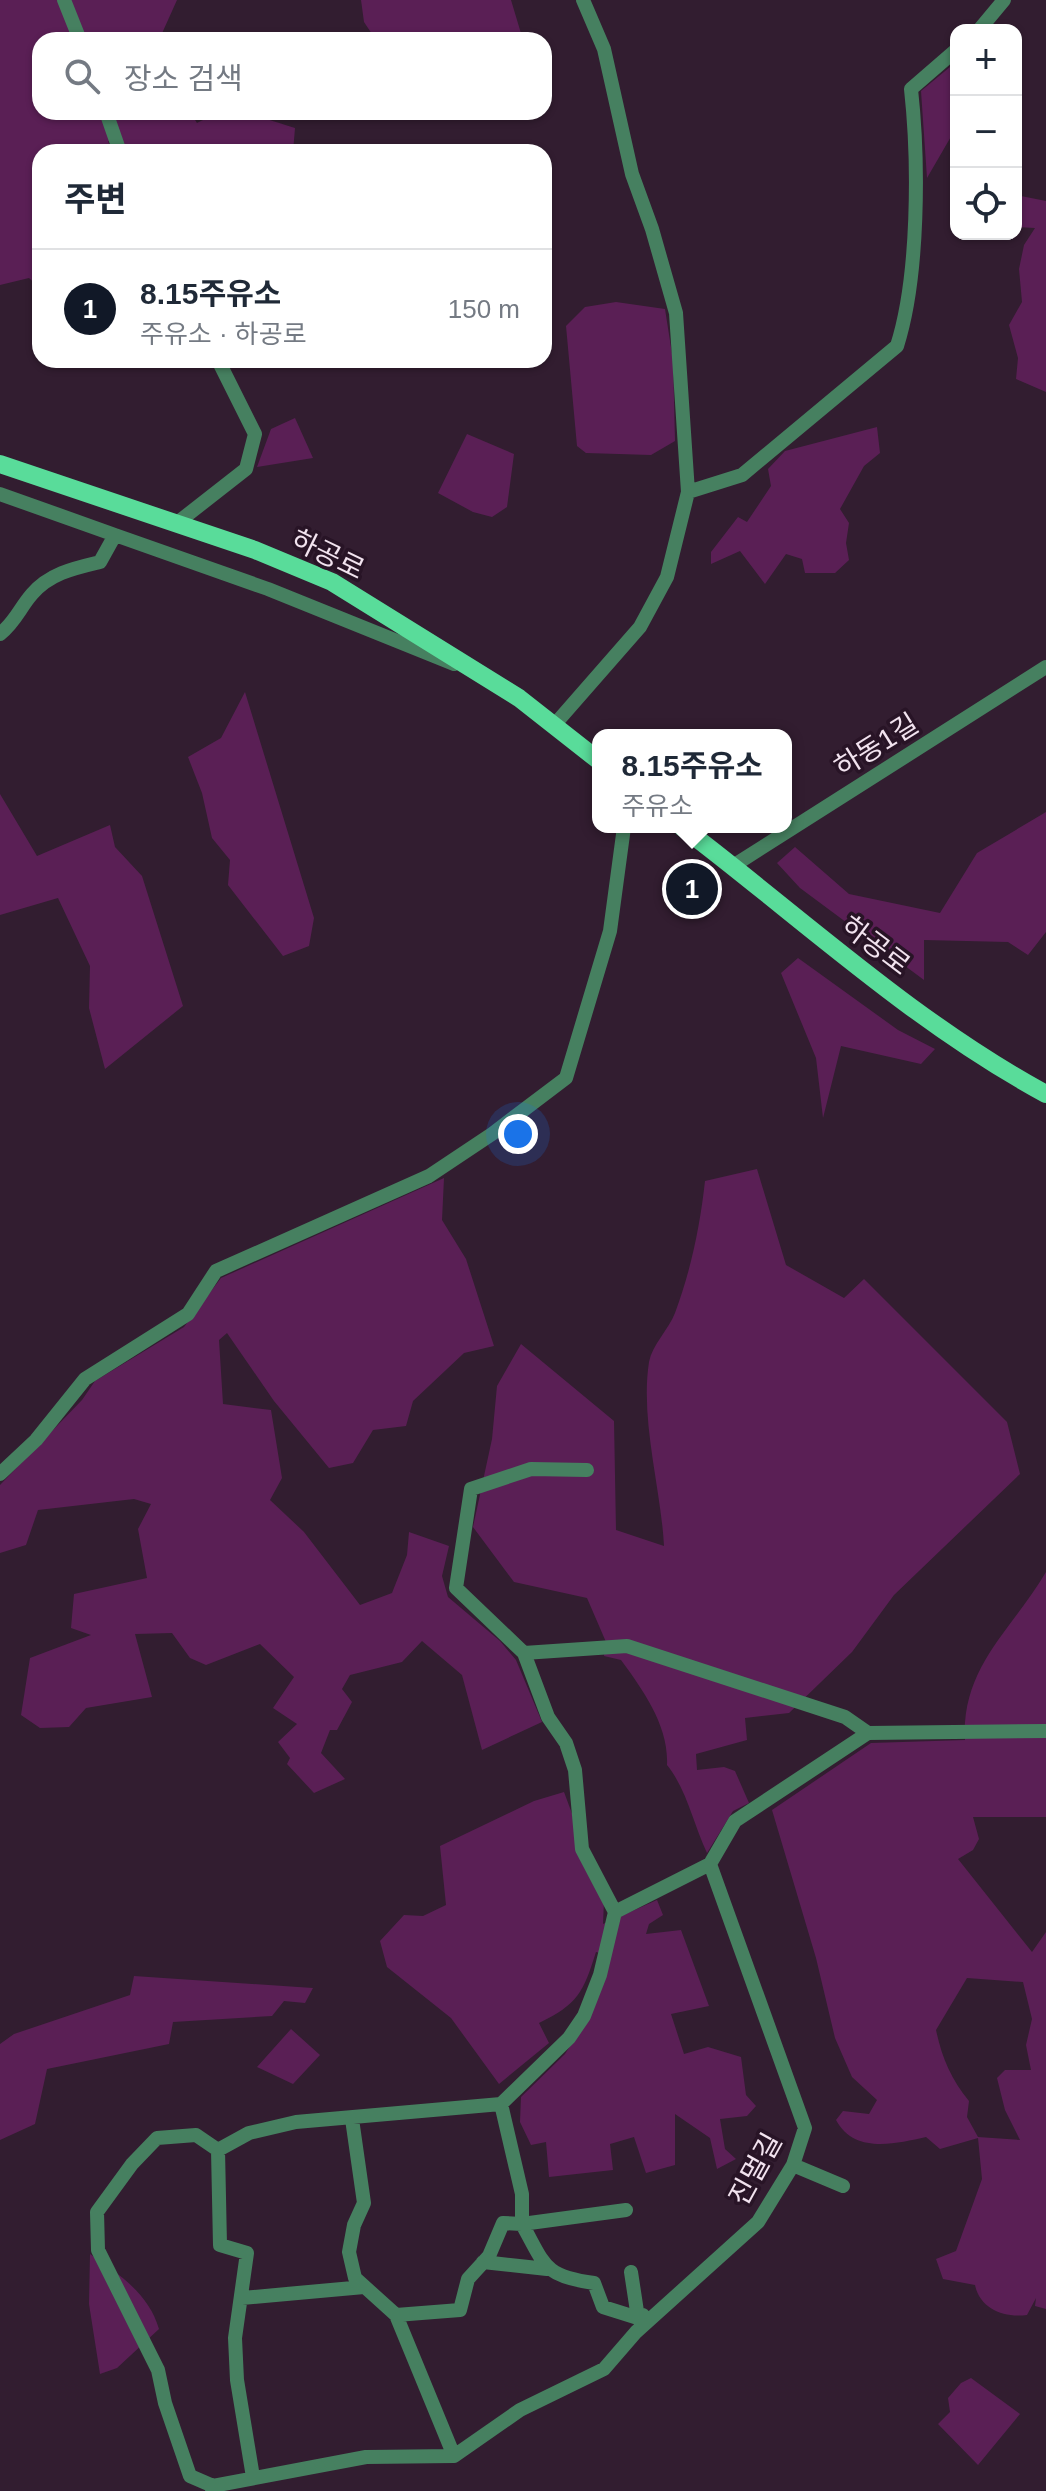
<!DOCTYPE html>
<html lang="ko">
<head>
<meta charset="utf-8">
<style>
  body { margin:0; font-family:Helvetica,"Noto Sans KR",sans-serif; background:#f6f6f7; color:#1f2937 }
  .controls { position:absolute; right:24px; top:24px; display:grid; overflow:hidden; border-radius:16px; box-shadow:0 2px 6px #0004 }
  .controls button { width:72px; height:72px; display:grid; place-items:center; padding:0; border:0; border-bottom:2px solid #e0e1e3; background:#fff; color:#1f2937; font:40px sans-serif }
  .you { position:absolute; left:518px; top:1134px; width:28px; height:28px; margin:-20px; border:6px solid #fff; border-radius:50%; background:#1a73e8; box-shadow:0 0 0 12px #1a73e833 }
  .badge { display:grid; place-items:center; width:52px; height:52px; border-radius:50%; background:#111827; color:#fff; font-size:26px; font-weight:700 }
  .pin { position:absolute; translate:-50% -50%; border:4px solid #fff; box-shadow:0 2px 8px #0006 }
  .popup { position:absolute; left:592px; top:729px; width:200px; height:104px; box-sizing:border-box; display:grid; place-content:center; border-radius:16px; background:#fff; filter:drop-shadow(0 2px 6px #0005); font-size:26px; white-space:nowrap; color:#747a83 }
  .popup b { font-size:30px; color:#1f2937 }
  .popup::after { content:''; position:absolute; left:50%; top:100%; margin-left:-16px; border:16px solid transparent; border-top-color:#fff }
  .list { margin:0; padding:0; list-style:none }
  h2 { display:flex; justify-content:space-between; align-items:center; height:104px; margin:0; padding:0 32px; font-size:34px }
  h2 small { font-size:26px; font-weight:400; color:#747a83 }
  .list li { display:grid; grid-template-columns:52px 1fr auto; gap:24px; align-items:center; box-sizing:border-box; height:120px; padding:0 32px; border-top:2px solid #e0e1e3 }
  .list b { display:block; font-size:30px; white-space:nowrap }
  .list p { margin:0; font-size:26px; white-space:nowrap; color:#747a83 }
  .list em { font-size:26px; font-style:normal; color:#747a83 }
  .icon { flex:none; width:44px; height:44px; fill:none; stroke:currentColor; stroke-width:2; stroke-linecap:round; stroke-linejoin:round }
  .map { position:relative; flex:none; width:1046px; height:2491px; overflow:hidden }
  .search { position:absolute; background:#fff; box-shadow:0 2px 6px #0004; left:32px; top:32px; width:520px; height:88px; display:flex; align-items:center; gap:20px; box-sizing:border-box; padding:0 28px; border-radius:24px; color:#747a83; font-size:30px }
  .panel { position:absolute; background:#fff; box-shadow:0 2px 6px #0004; left:32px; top:144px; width:520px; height:224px; border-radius:24px }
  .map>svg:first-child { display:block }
  .green { fill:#5a1f55; fill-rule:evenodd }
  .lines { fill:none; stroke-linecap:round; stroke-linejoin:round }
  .minor { stroke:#468060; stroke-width:14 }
  .major { stroke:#59dc9a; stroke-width:18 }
  .labels { text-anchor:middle; stroke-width:7; stroke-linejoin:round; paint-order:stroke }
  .street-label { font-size:28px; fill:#f2e3ef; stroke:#281426 }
</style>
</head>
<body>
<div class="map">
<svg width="1046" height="2491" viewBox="0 0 1046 2491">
  <rect width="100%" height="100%" fill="#321d30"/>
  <path class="green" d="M 0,0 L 177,0 L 159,40 L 40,40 L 40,112 L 190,112 L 197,123 C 233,103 257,117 295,128 L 293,152 L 131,152 L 108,141 L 112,152 L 40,152 L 40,288 L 29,278 L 0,285 Z
    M 361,0 L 511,0 L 523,40 L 387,40 L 374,37 L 364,22 Z
    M 956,62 L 956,128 L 927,178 L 921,91 Z
    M 1016,195 L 1046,201 L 1046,392 L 1016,379 L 1018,358 L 1009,325 L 1022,302 L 1019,269 L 1024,245 L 1035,228 L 1016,227 Z
    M 616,302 L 665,309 L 673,360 L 675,441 L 651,455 L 586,453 L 577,446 L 566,326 L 585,307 Z
    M 295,418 L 313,458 L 257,467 L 271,429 Z
    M 877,427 L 880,453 L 864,466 L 840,509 L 849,523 L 846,543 L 849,560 L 835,573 L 805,573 L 802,559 L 786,554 L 765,584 L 740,551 L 711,564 L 711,552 L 738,517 L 747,522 L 771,486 L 768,469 L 785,451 Z
    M 467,434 L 514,454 L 507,507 L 492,517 L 473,512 L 438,493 Z
    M 245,692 L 314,918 L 309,946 L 283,956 L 228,885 L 230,860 L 212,838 L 202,793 L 188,757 L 221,738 Z
    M 0,794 L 37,856 L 110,825 L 115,847 L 142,876 L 183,1006 L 105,1069 L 89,1008 L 90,966 L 58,898 L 0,915 Z
    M 1046,812 L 1046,932 L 1028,955 L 1008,942 L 924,940 L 924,980 L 800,888 L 777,863 L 795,847 L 849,894 L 940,913 L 977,853 Z
    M 798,958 L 898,1030 L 935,1049 L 921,1064 L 841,1046 L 823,1118 L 816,1058 L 781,973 Z
    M 757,1169 L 786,1265 L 844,1298 L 864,1279 L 1007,1422 L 1020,1474 L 894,1595 L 852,1652 L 789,1713 L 745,1718 L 747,1740 L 696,1754 L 697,1770 L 724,1767 L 735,1771 L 749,1803 L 733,1811 L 707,1853 C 693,1823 687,1790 667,1765 C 669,1726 643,1690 621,1660 L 604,1656 L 606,1642 L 587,1598 L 514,1582 L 473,1527 L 492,1439 L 497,1386 L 521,1344 L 614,1421 L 616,1530 L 664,1546 C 661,1488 640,1420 649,1362 C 652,1345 669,1329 675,1313 C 691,1270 700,1226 705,1181 Z
    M 444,1178 L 442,1220 L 466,1259 L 494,1346 L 464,1353 L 413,1401 L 406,1426 L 373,1430 L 353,1463 L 329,1468 L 274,1401 L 227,1333 L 219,1340 L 223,1404 L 271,1410 L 282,1478 L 270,1500 L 304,1532 L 360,1605 L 392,1593 L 407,1555 L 409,1532 L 449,1546 L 442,1576 L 448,1597 L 500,1641 L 516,1660 L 542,1722 L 482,1750 L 462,1675 L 422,1641 L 402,1662 L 350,1675 L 342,1689 L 352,1702 L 337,1730 L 330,1730 L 321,1753 L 345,1779 L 314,1793 L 287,1764 L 290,1758 L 278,1742 L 297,1724 L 273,1708 L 294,1677 L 260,1644 L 206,1665 L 190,1658 L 172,1633 L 135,1634 L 152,1697 L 86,1708 L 69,1727 L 40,1728 L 21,1715 L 30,1658 L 91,1635 L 71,1628 L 74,1594 L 147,1578 L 138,1529 L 151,1504 L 134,1499 L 38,1510 L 26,1545 L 0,1553 L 0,1485 L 82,1400 L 95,1381 L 184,1327 L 221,1278 Z
    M 1046,1572 L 1046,1817 L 973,1817 L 979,1839 L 973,1850 L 958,1859 L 1032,1952 L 1046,1932 L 1046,2309 L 1035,2306 L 1036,2298 L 1027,2315 C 1004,2318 980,2309 975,2285 L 943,2279 L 936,2259 L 956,2251 L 982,2179 L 978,2138 L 940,2149 L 926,2137 C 895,2144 854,2154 836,2120 L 843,2111 L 869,2114 L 877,2100 L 852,2077 L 835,2038 L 816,1958 L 772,1810 L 871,1743 L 965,1740 C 961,1667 1012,1630 1046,1572 ZM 967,1978 L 1023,1982 L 1032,2019 L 1026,2045 L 1031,2070 L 1005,2070 L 997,2078 L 1005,2110 L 1020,2140 L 978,2137 L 967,2117 L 969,2101 C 951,2079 942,2058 936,2030 Z
    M 564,1792 L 604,1900 L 603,1924 L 657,1900 L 663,1915 L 649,1924 L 646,1934 L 681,1930 L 709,2006 L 671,2014 L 684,2054 L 708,2047 L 741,2057 L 746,2095 L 756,2106 L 747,2116 L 720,2119 L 725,2149 L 736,2159 L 717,2169 L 710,2138 L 675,2114 L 675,2165 L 646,2173 L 634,2137 L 610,2144 L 613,2170 L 549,2177 L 546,2142 L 531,2145 L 520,2122 L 521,2097 L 565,2054 L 589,2016 L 609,1955 L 596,1952 C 583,1993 578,2004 539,2023 L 549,2043 L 499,2084 L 451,2018 L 387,1967 L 380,1941 L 404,1915 L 423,1916 L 446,1905 L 440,1846 L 534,1801 Z
    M 134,1976 L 313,1988 L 305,2003 L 284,2001 L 272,2016 L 173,2022 L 169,2044 L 47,2069 L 35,2124 L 0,2140 L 0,2044 L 14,2034 L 130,1995 Z
    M 291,2029 L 320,2055 L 293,2084 L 257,2067 Z
    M 90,2254 C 119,2274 149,2294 159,2329 L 117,2368 L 100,2374 L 89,2304 Z
    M 971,2378 L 1020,2414 L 978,2465 L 938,2424 L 950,2412 L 948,2398 L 961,2383 Z"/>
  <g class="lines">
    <path class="minor" d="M 64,0 L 80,40
      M 979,30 L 1004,0
      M 106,112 L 120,152
      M 688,492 L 742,475 L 897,346 C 919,277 919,162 911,89 L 956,50
      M 0,494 L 115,535
      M 177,523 L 246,469 L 255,434 L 218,360
      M 0,634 C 16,621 19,609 32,594 C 50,573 75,568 100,562 L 115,535 L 268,589 L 454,664
      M 556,723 L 640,627 L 667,577 L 688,492 L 676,313 L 652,229 L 632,174 L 604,49 L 583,0
      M 733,866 L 1046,667
      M 587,1470 L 531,1469 L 471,1489 L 456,1588 L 524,1653 L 627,1646 L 845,1717 L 868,1733
      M 0,1474 L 36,1440 L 85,1379 L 188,1314 L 216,1271 L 429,1176 L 492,1134 L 566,1078 L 610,931 L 624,827
      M 524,1653 L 548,1717 L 566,1743 L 575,1770 L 582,1849 L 615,1912
      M 352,2119 L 364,2203 L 354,2225 L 349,2252 L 355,2278 L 396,2315 L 454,2456
      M 218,2150 L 249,2133 L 296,2122 L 501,2104 L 569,2038 L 584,2016 L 600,1975 L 615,1912 L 710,1864
      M 793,2165 L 843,2186
      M 626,2210 L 522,2224 C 545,2265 543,2276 594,2283 L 603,2307 L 638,2318
      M 483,2262 L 547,2269
      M 631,2272 L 638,2318 L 643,2315
      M 242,2298 L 364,2287
      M 396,2315 L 460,2310 L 468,2279 L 489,2256 L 503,2223 L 522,2224 L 522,2194 L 501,2104
      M 213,2486 L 190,2476 L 165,2403 L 158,2370 L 98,2250 L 97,2212 L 132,2164 L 157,2138 L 196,2135 L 218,2150 L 220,2245 L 247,2253 L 235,2338 L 237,2380 L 253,2477
      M 212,2491 L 213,2486 L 366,2457 L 454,2456 L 520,2410 L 604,2369 L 636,2332 L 758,2222 L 793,2165 L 805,2128 L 710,1864 L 735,1821 L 868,1733 L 1046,1731"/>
    <path class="major" d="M 0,464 L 255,550 L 332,582 L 519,698 L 598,760
      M 682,827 C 802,918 913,1022 1046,1094"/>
  </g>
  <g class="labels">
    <g class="street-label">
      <text transform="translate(328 554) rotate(26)" y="10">하공로</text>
      <text transform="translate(876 745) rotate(-32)" y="10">하동1길</text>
      <text transform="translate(876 945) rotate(37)" y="10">하공로</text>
      <text transform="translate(755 2169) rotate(-61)" y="10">진멀길</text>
    </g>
  </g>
</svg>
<div class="controls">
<button>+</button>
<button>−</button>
<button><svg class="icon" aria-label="locate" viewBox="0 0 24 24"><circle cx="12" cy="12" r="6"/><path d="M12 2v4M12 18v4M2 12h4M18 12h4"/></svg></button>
</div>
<div class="you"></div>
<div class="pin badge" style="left:692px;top:889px">1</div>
<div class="popup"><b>8.15주유소</b>주유소</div>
<div class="search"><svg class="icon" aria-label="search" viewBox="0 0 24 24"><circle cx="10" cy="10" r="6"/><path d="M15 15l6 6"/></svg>장소 검색</div>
<section class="panel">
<h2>주변<small></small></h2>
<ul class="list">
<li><span class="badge">1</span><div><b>8.15주유소</b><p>주유소 · 하공로</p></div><em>150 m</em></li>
</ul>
</section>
</div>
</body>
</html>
